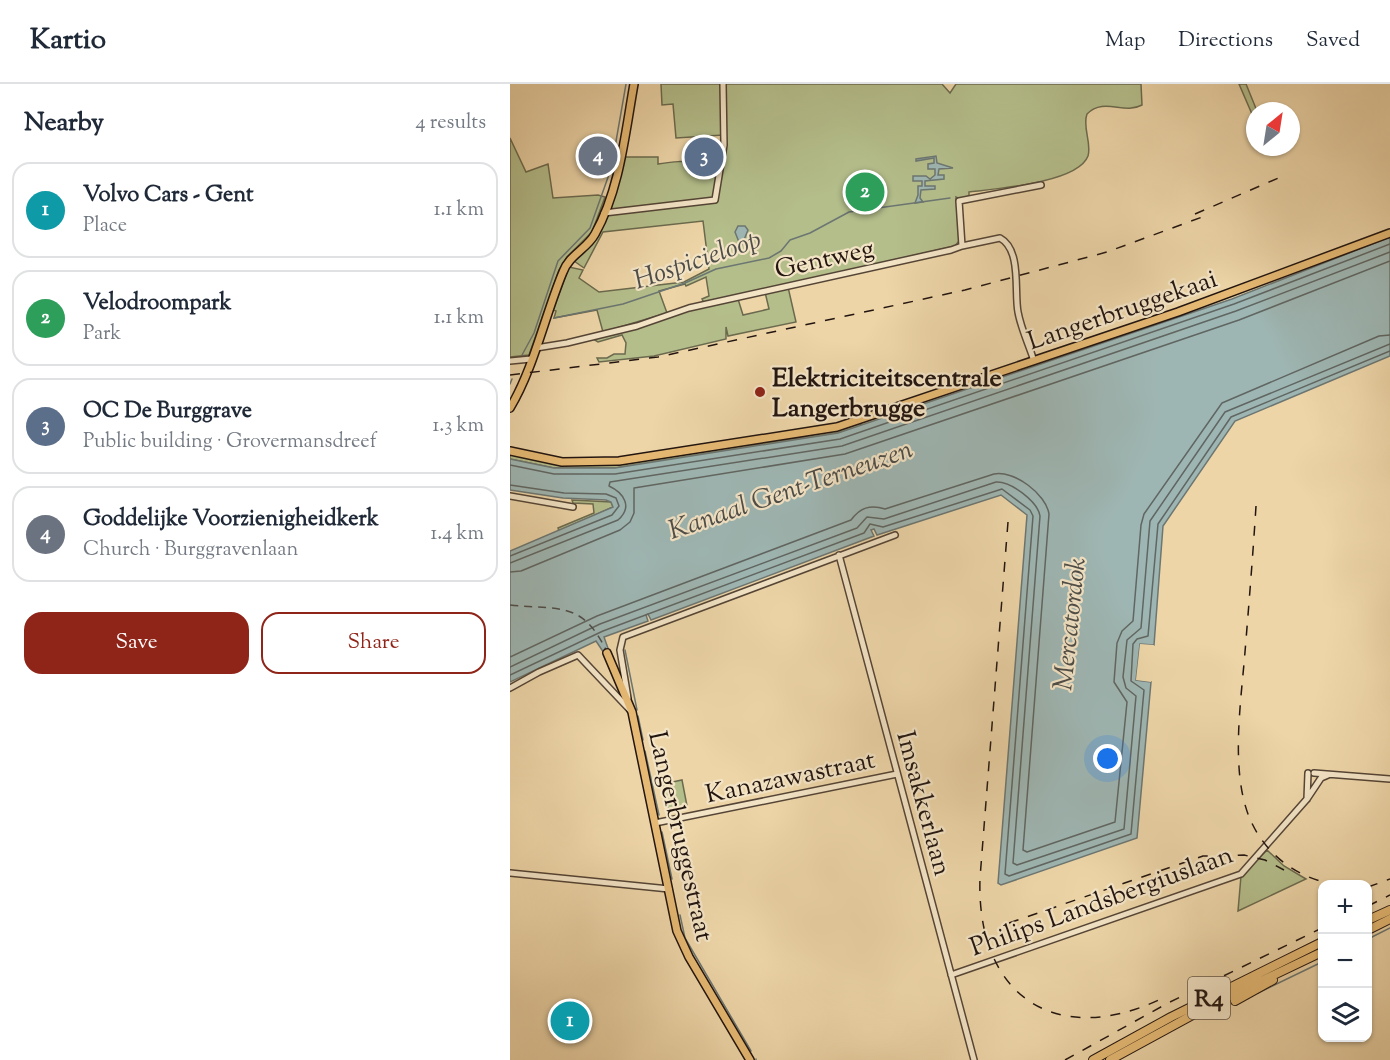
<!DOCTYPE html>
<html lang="en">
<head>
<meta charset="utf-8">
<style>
  body { margin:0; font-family:"Sorts Mill Goudy",serif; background:#f2f2f3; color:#1f2937 }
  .controls { position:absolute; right:18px; bottom:18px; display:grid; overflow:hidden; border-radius:12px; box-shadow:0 2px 4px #0004 }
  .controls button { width:54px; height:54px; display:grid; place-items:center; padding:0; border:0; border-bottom:2px solid #e0e1e3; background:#fff; color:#1f2937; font:30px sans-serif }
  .compass { position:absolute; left:736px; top:18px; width:54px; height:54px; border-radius:50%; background:#fff; box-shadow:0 2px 4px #0004; rotate:30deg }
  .you { position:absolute; left:598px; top:675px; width:21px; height:21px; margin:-15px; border:4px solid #fff; border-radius:50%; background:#1a73e8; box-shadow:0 0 0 9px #1a73e833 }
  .badge { display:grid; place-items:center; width:39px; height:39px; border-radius:50%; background:#8f2418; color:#fff; font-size:20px; font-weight:700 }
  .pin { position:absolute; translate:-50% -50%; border:3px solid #fff; box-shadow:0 2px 6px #0006 }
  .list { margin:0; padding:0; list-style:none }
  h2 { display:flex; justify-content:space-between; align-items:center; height:78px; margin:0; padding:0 24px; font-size:26px }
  h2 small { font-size:20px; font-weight:400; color:#747a83 }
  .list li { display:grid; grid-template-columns:39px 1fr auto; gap:18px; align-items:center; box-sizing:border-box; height:96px; margin:0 12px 12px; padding:0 12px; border:2px solid #e0e1e3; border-radius:18px }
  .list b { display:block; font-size:22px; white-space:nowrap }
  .list p { margin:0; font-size:20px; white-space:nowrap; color:#747a83 }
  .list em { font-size:20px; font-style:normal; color:#747a83 }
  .actions { display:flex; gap:12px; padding:18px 24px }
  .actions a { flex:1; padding:14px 0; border:2px solid #8f2418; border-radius:18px; text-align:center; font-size:21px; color:#8f2418 }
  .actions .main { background:#8f2418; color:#fff }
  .icon { flex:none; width:33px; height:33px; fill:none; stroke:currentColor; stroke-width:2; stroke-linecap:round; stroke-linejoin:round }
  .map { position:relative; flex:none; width:880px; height:976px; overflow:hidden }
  header { display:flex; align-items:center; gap:36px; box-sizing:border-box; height:84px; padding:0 30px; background:#fff; border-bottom:2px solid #e0e1e3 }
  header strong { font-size:28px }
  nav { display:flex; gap:33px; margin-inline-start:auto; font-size:21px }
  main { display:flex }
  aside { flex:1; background:#fff }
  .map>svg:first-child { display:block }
  .green { fill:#b4be8b; stroke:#6b6a4e; stroke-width:1.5 }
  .water { fill:#9eb6b3; stroke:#6c7672; stroke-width:1.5 }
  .pier { fill:#edd5a8 }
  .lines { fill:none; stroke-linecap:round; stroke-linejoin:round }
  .shore { stroke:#606662; stroke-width:1.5 }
  .stream { stroke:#6c7672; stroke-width:1.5 }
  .ferry { stroke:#4d4d49; stroke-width:1.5; stroke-dasharray:8 6; stroke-linecap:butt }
  .minor-casing { stroke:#554536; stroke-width:8 }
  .major-casing { stroke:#221510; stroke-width:10 }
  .highway-casing { stroke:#221510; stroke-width:10 }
  .minor { stroke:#f3e4c6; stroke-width:5 }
  .major { stroke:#e6ba74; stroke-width:7 }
  .highway { stroke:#e6ba74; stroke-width:8 }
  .rail { stroke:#221510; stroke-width:1.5; stroke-dasharray:10 10; stroke-linecap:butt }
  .poi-dot { fill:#8f2418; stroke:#f3e4c6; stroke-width:2 }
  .labels { text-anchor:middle; stroke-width:4.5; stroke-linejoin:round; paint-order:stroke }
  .shield { fill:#f3e4c6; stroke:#615347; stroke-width:1.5 }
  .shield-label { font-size:24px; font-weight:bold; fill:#221510 }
  .street-label { font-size:26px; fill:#221510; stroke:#f3e4c6 }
  .poi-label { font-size:26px; font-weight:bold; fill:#221510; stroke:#f3e4c6; text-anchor:start }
  .water-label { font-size:27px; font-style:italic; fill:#4d4d49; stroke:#f3e4c6 }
</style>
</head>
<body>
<header>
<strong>Kartio</strong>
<nav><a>Map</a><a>Directions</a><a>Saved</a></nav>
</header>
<main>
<aside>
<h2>Nearby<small>4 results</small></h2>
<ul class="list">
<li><span class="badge" style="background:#0f9aa8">1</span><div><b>Volvo Cars - Gent</b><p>Place</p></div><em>1.1 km</em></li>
<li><span class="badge" style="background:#2e9e5b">2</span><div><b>Velodroompark</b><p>Park</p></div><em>1.1 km</em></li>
<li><span class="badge" style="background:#5c6f8a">3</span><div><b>OC De Burggrave</b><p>Public building · Grovermansdreef</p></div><em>1.3 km</em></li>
<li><span class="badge" style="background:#6b7280">4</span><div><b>Goddelijke Voorzienigheidkerk</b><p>Church · Burggravenlaan</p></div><em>1.4 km</em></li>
</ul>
<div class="actions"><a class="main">Save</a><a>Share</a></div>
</aside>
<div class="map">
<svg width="880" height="976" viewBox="0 0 880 976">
  <rect width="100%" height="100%" fill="#edd5a8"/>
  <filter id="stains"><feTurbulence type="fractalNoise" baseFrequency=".00333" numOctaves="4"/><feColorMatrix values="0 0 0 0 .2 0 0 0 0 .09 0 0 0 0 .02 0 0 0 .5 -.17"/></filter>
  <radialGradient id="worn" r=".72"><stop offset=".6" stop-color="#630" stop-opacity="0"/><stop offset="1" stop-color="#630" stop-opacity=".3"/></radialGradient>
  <path class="green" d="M 151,0 L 432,0 L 440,9 L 446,0 L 631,0 L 632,21 C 614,31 594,13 577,30 C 572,43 582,59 578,72 C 568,99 484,105 459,108 L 459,112 L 450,115 L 446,113 L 449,157 L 445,162 L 194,219 L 192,215 L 199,212 L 196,193 L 176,202 L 175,200 L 149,207 L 157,229 L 93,248 L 87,226 L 44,234 L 46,227 L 43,226 L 59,183 L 73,186 L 69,194 L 89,208 L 174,198 L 199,185 L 193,137 L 93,148 L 74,184 L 64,177 L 83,157 L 114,73 L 148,73 L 148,80 C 160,78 178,75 187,82 L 187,90 L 208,93 L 213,51 L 166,54 L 163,20 L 152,21 Z
    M 729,0 L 736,0 L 747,27 L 745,37 Z
    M 0,54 L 16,88 L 38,80 L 43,114 L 88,111 L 95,113 L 82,148 L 57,173 L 49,186 L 19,271 L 0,273 Z
    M 278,203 L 286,238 L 218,252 L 216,243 L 216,255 L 144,272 L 89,278 L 87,274 L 97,274 L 104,270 L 115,270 L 116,259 L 112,251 L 88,258 L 83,255 L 166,229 L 228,215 L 233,231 L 259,225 L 255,208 Z
    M 350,339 L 352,342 L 328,349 L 105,384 L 44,384 L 0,375 L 0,370 C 75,389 148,374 223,363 C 266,357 309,352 350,339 Z
    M 62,416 L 101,418 L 103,423 L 49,447 L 48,444 L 84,429 L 83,420 L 63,419 Z
    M 172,696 L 177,722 L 158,726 L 153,700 Z
    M 757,766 L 774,782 L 796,795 L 728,827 L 731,792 Z"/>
  <path class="water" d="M 426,72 L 427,79 L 443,84 L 429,85 L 428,91 L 434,91 L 434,95 L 415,97 L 415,102 L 425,102 L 425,105 L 411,106 L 410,114 L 413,118 L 405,119 L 408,111 L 408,102 L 412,102 L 412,97 L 403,97 L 403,92 L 416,92 L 420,95 L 425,91 L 425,85 L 418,85 L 418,80 L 424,79 L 424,74 L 406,77 L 406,75 Z
    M 228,142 L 235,142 L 238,146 L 231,163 L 225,148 Z
    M 880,153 L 880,272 L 725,337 L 653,442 L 644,561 L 630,560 L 626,596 L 641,598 L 627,754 L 491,801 L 488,799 L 517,431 L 491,411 L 367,451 L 364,445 L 361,446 L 364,452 L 141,536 L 138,530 L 136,531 L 138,537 L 94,553 L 99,567 L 94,569 L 86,557 L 0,598 L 0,467 L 103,423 L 101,418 L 96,416 L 53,414 L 0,406 L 0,375 L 44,384 L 105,384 L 328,349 L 722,215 Z"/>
  <path class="pier" d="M 630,560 L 644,561 L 643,564 L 632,563 L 630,593 L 641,595 L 641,598 L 626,596 Z"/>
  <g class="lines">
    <path class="shore" d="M 0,381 L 44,390 L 105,390 L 330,355 L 724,220 L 880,160
      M 0,401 L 54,409 L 96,410 L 106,414 L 109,422 L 102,431 L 0,472
      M 0,479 L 108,436 C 123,423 114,409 99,402 L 100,398 L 332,362 L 726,227 L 880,168
      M 0,488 L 11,487 L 110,446 L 120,438 L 124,429 L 124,404 L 335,370 L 729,236 L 880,177
      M 0,573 L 87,532 L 341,436 C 350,424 360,420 375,425 L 484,390 C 504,386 536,410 539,430 L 513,766 L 517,768 L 605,738 L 617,618 L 604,598 L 607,559 L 612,547 L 623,537 L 631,441 L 634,430 L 712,319 L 869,252 L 880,251
      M 0,583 L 90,540 L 347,444 L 357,433 L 374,435 L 486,398 C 501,397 528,418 530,432 L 503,779 L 507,781 L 614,745 L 626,612 L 616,604 L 613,593 L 617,556 L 631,544 L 640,437 L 715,328 L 880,260
      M 0,591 L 93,547 L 354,449 L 360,440 L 373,443 L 492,405 L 520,426 L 523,432 L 495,790 L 499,792 L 621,750 L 634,606 L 621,597 L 623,560 L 627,555 L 638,552 L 648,440 L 721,333 L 880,267"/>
    <path class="stream" d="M 105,63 L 116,0
      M 44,234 L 113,220 L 175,199 L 206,185 L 259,174 L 271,167 L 280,156 L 300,149 L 339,128 L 440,114
      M 12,271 L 24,249 L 48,177 L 80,144 L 102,82
      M 0,300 L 2,295
      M 115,566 L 127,626
      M 128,632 L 133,656
      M 135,667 L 149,731
      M 152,748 L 162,795
      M 170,831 L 175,854 L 241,967
      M 858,855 L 880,844
      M 748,909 L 812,878
      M 246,975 L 246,976"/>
    <path class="ferry" d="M 0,521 C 50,526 72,517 96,566"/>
    <defs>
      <path id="minor" d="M 94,129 L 205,116 L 214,61 L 213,0
        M 452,162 L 490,154 C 512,166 504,208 508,228 C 511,245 519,261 524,277
        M 26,264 L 57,259 L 127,242 L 179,224 L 441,166 L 452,162 L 449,117 L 531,101
        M 0,277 L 21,275
        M 0,412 L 63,423
        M 329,471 L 464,976
        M 0,604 L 29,588 L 68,571 L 120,626
        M 118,614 L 110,566 L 113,553 L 385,451
        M 804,689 L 880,695
        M 797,715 L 798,689
        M 145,739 L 387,690
        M 0,789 L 159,805
        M 441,891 L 731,790 L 797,715 L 811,694 L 818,691"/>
      <path id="major" d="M 0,324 C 24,284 35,231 53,188 C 59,171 77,165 85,150 C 110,105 115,50 124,0
        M 0,367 L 52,378 L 109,377 L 327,343 L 668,228 L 880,149
        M 97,569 L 122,628 L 167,847 L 179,873 L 240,976"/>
      <path id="highway" d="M 858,836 L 880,826
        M 858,846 L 880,835
        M 725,917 L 763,896
        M 583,976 L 661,933 L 812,858
        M 600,976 L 701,921 L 812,868"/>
    </defs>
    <use href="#minor" class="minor-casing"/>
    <use href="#major" class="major-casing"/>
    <use href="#highway" class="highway-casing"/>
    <use href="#minor" class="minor"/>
    <use href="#major" class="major"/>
    <use href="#highway" class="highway"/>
    <path class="rail" d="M 685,130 L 773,92
      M 0,291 L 148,273 L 455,206 L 597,168 L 695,132
      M 746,422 C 743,470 739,519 735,568 C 731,618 720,688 740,735 C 755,770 786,793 822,800
      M 498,438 L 470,794 C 466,911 545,965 651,915
      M 858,803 L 880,795
      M 858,822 L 880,811
      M 499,839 L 693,772 L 734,771 L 755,776 L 774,786
      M 555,976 L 658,919 L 812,844"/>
  </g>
  <circle class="poi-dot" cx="250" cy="308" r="6"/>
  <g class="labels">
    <rect class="shield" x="678" y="893" width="42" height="42" rx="4.5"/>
    <g class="shield-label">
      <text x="699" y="922">R4</text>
    </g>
    <g class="street-label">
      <text transform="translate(314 174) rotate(-13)" y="9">Gentweg</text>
      <text transform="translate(612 225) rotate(-19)" y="9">Langerbruggekaai</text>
      <text transform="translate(280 692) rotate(-12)" y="9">Kanazawastraat</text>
      <text transform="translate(415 719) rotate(75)" y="9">Imsakkerlaan</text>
      <text transform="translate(172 752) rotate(77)" y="9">Langerbruggestraat</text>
      <text transform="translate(591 816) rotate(-20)" y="9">Philips Landsbergiuslaan</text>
    </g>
    <g class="poi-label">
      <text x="262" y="302">Elektriciteitscentrale<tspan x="262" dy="30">Langerbrugge</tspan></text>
    </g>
    <g class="water-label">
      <text transform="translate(187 175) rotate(-19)" y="9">Hospicieloop</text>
      <text transform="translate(280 405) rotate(-19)" y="9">Kanaal Gent-Terneuzen</text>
      <text transform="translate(559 540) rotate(-84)" y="9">Mercatordok</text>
    </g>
  </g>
  <rect width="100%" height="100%" filter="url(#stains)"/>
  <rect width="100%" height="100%" fill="url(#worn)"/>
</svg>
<div class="controls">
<button>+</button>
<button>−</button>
<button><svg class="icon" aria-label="layers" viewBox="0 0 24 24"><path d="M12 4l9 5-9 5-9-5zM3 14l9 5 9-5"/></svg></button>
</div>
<svg class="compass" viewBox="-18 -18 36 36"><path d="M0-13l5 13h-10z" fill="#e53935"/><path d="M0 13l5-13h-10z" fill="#747a83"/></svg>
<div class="you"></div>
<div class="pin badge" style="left:60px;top:937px;background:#0f9aa8">1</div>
<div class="pin badge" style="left:355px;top:108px;background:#2e9e5b">2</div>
<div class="pin badge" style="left:194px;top:73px;background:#5c6f8a">3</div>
<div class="pin badge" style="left:88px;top:72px;background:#6b7280">4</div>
</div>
</main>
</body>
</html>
